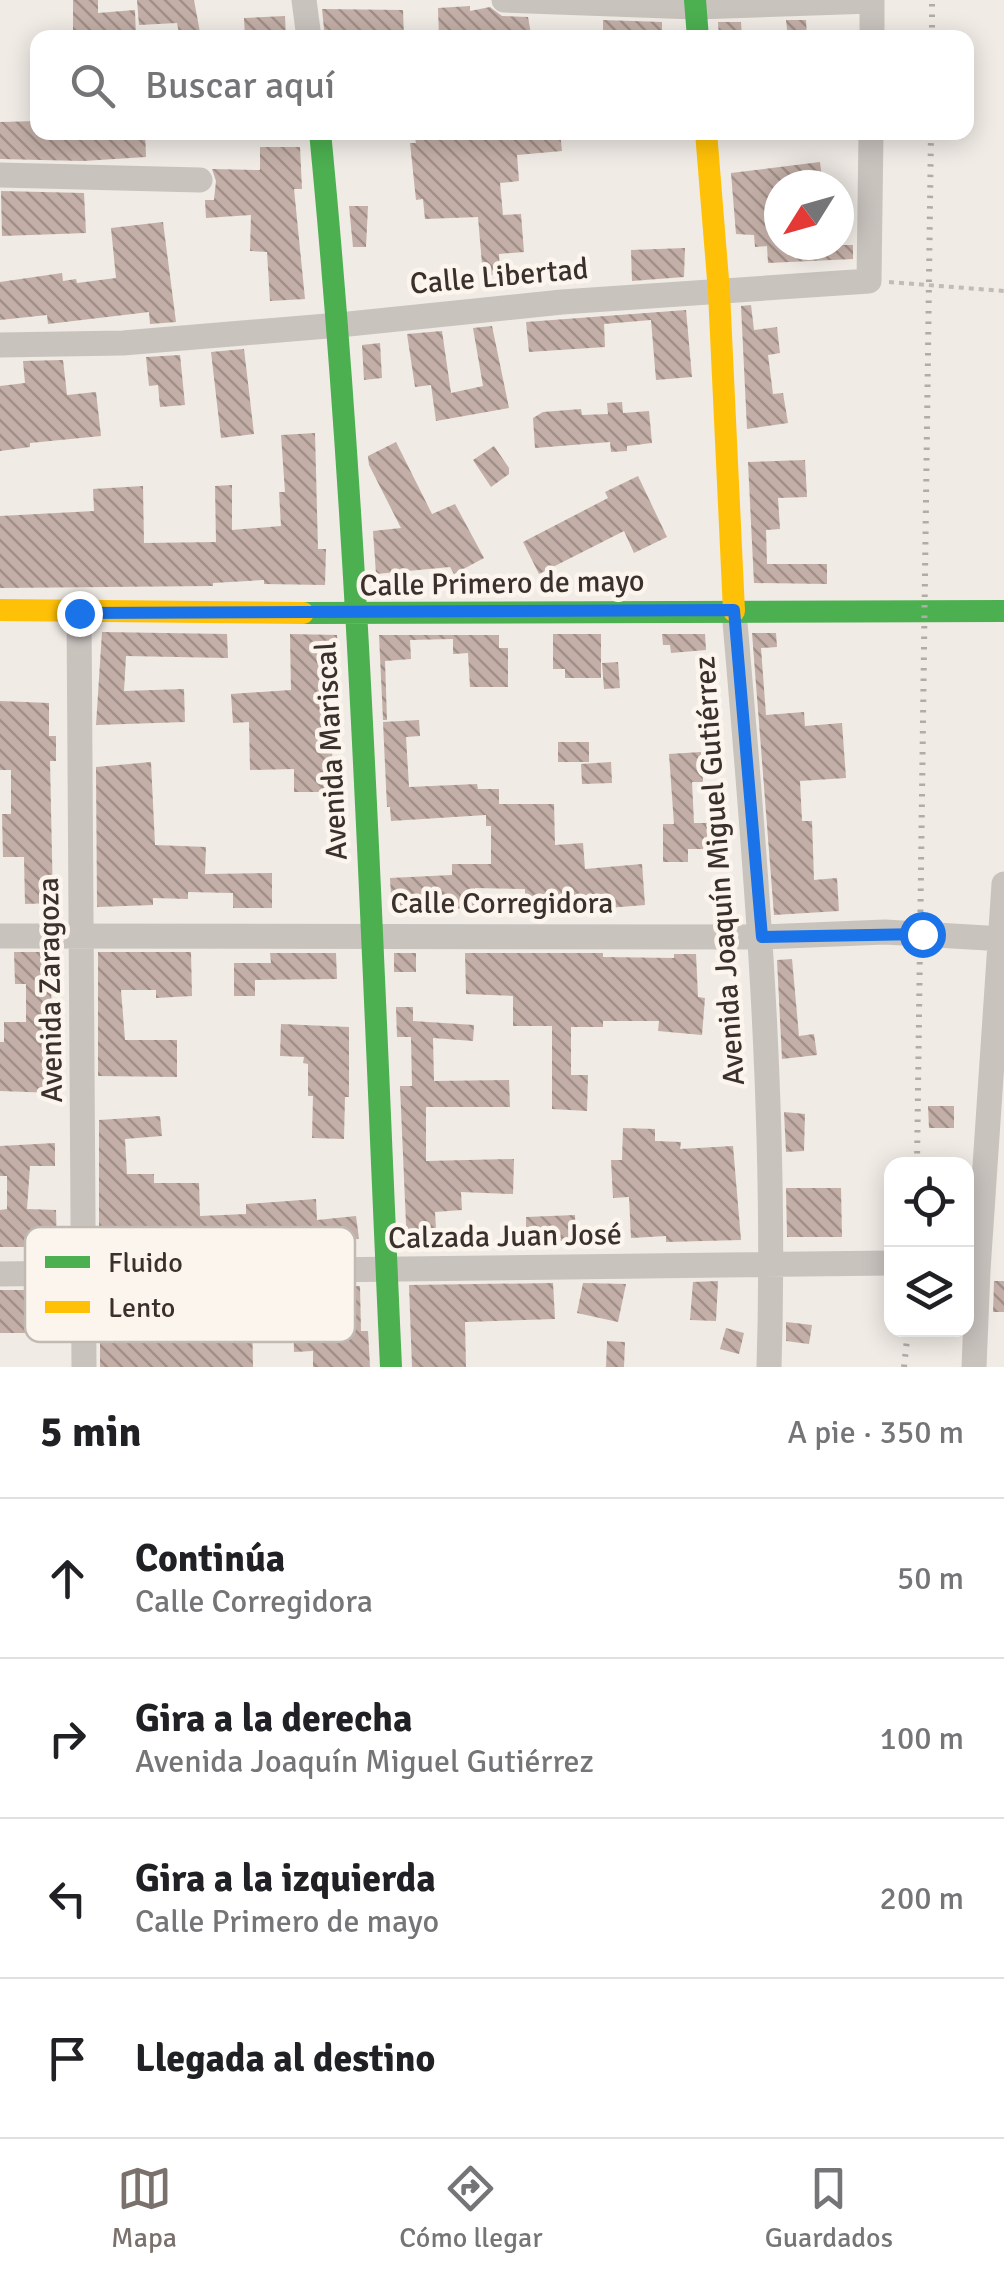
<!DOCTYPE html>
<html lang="es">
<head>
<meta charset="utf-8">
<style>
  body { margin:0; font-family:Signika,sans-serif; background:#f2f2f2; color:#202124 }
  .controls { position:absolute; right:30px; bottom:30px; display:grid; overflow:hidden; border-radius:20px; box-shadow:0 5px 25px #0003 }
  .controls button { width:90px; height:90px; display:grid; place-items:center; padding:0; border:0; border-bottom:2px solid #e0e0e0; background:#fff; color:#202124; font:50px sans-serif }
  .compass { position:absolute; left:764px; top:170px; width:90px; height:90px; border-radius:50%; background:#fff; box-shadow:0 5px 25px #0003; rotate:233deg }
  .stop { position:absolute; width:30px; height:30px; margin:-22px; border:8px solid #1a73e8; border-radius:50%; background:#fff }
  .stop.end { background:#1a73e8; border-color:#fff; box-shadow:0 2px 10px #0008 }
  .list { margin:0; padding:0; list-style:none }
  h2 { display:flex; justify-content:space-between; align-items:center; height:130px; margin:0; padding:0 40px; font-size:42px }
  h2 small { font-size:32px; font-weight:400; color:#757577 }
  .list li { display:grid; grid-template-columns:65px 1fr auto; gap:30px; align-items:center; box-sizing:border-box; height:160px; padding:0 40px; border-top:2px solid #e0e0e0 }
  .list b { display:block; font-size:38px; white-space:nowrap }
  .list p { margin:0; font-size:32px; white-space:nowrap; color:#757577 }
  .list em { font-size:32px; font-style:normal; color:#757577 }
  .icon { flex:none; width:55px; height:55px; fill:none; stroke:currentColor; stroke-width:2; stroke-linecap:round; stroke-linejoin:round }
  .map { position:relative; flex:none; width:1004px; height:1367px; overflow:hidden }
  .search { position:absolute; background:#fff; box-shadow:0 5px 25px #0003; left:30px; right:30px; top:30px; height:110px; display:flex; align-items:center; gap:25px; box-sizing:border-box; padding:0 35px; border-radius:20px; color:#757577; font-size:38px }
  .sheet { height:770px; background:#fff }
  nav { display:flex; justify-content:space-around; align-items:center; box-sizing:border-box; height:140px; border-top:2px solid #e0e0e0; background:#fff; font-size:28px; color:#757577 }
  nav a { display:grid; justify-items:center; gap:5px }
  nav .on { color:#7a716c }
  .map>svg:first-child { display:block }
  .building { fill:url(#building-back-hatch) }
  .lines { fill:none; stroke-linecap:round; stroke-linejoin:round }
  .path { stroke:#c2bbb6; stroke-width:4; stroke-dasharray:5 5; stroke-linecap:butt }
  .street { stroke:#c9c3be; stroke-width:25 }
  .fast { stroke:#4caf50; stroke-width:22 }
  .slow { stroke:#ffc107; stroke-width:22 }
  .rail { stroke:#b1aca8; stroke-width:6; stroke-dasharray:2.5 8; stroke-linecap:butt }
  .route { stroke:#1a73e8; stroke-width:12 }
  .labels { text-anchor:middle; stroke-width:9; stroke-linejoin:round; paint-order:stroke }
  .street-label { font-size:30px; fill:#3b302b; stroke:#fbf5ee }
  .key { fill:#fbf5ee; stroke:#c1bab4; stroke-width:2.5 }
  .key-label { font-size:28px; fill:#3b302b }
</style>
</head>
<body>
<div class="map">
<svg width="1004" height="1367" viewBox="0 0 1004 1367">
  <defs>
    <pattern id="building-back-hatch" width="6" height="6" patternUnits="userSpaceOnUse" patternTransform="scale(2.5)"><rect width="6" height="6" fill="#c3afa7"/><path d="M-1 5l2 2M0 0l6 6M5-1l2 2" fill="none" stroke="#a08f88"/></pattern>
  </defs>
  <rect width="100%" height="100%" fill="#f0ebe5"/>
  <path class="building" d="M 73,0 L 98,0 L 98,13 L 135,10 L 136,38 L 73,38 Z
    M 137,0 L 194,0 L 201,38 L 180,38 L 177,23 L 139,25 Z
    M 470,6 L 470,11 L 490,7 L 502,16 L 528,17 L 531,34 L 512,37 L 512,32 L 479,38 L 439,38 L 438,8 Z
    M 322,9 L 403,10 L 404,38 L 325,38 Z
    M 285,16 L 286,38 L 245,38 L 244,18 Z
    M 603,20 L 662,22 L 662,38 L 603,38 Z
    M 786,20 L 806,20 L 807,38 L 788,38 Z
    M 718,22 L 741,22 L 742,38 L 719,38 Z
    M 38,121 L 38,132 L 145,132 L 146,157 L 83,161 L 0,159 L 0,122 Z
    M 480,132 L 560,132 L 562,151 L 517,155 L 519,181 L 500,183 L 503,215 L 521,214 L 524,252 L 499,254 L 500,274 L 483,276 L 478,217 L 425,219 L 423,199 L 416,200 L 410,143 L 416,143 L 415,138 Z
    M 260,147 L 300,147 L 302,189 L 294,189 L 305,299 L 270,301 L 267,252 L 250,251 L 251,215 L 206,218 L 205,200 L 214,200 L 216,181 L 212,169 L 260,170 Z
    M 820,162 L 822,178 L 803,180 L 803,185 L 779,185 L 779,245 L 853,245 L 853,259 L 768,263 L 767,246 L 755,247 L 754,235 L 736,234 L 731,173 Z
    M 1,191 L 84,193 L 86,233 L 2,236 Z
    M 349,206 L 368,206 L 366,247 L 353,247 Z
    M 163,222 L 176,322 L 150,324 L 149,312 L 48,324 L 47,315 L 0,320 L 0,282 L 62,273 L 63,281 L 76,279 L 77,283 L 116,278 L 111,228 Z
    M 685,248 L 684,277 L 632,281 L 631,250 Z
    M 751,305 L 754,330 L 777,327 L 780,353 L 768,355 L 773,394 L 783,393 L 788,423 L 747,429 L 741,306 Z
    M 686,310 L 692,377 L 656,380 L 651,320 L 604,324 L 605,347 L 529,352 L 526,322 Z
    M 492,326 L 509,408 L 436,421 L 431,385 L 415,387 L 407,334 L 442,331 L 451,393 L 483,386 L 473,328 Z
    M 380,343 L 382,378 L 364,380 L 362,345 Z
    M 244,349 L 254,434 L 221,438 L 211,352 Z
    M 180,355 L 185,405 L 160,407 L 158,385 L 149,386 L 146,357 Z
    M 63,360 L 67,395 L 96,392 L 101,436 L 30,443 L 30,447 L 0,451 L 0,386 L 25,383 L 23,361 Z
    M 622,402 L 623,413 L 649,411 L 652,443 L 627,446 L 627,451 L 611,452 L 610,442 L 535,448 L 533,418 L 543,412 L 581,409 L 582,415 L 608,414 L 607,403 Z
    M 315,433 L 318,549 L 326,549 L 325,585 L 264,584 L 264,580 L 213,583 L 213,586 L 0,588 L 0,516 L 94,511 L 93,489 L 143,486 L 144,543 L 216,542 L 215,486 L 232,485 L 232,530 L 281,526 L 279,492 L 285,492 L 281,435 Z
    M 396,442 L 432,514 L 455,504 L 484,558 L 454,574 L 450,567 L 376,574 L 373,531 L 401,528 L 369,465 L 368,456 Z
    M 494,446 L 509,468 L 509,474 L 491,487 L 473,460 Z
    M 805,460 L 807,497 L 778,498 L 780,529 L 766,530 L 767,564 L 827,564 L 827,584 L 754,583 L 748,462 Z
    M 638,476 L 667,537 L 634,553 L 624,531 L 539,574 L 523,542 L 608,498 L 605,492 Z
    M 102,632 L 227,634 L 228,658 L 126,656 L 124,691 L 184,689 L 185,722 L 96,725 Z
    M 752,633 L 776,633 L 777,647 L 761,648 L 766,715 L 804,712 L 805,726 L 842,723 L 846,778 L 800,781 L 802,821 L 812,821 L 814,880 L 837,878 L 839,911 L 774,915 Z
    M 290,634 L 337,635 L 339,687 L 328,687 L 333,768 L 329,768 L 329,792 L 294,792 L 294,769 L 250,770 L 249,722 L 233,723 L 231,694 L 291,690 Z
    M 553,634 L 601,634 L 601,678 L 565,678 L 565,669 L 553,669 Z
    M 662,634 L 705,634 L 706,650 L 671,653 L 670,645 L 663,645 Z
    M 379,635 L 499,635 L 499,648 L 508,648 L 508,687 L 470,687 L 468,653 L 453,654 L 453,639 L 410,640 L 411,659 L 385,661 L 387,720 L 383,720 Z
    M 618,662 L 620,688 L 604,689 L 602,663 Z
    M 0,701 L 49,703 L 49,736 L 56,736 L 56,761 L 50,761 L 53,903 L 25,904 L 24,857 L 3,857 L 2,814 L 11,814 L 11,770 L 0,770 Z
    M 419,720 L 420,736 L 406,737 L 409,787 L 477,784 L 478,789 L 499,789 L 499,804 L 554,804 L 555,845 L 583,843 L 585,869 L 642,864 L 645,905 L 595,909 L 595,901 L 525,902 L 525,889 L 475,888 L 475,908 L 392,910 L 390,878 L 452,875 L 452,864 L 491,864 L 491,826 L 486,826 L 486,815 L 391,821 L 390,807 L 387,807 L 383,722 Z
    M 558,742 L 589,742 L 589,762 L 558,762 Z
    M 701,752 L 703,782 L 692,782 L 694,823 L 707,823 L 707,849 L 688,849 L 688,862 L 663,862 L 663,824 L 674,824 L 669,754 Z
    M 151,762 L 155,845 L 206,847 L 205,874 L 272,873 L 272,908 L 233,908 L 233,893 L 188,892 L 188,899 L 153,898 L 153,905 L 97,907 L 96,767 Z
    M 611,762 L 612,783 L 582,784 L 581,764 Z
    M 14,952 L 55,952 L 55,983 L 51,983 L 54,1093 L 0,1091 L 0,1042 L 4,1042 L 4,1022 L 26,1022 L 26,984 L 15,984 Z
    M 98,952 L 191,952 L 192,996 L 156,998 L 156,990 L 121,990 L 125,1040 L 177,1040 L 177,1077 L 98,1076 Z
    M 270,953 L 336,953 L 337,979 L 255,980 L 255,996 L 234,996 L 234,963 L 271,963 Z
    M 394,953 L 416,953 L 416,972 L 394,972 Z
    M 465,953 L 603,953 L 603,957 L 674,958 L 674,954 L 696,954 L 698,997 L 705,998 L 702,1035 L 658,1031 L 659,1021 L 603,1021 L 603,1027 L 571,1027 L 571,1075 L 588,1075 L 587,1111 L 552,1109 L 552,1026 L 513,1026 L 513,996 L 466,994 Z
    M 792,959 L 799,1036 L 814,1034 L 817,1055 L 782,1059 L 777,960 Z
    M 396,1007 L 413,1007 L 413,1021 L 474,1025 L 473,1041 L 433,1038 L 434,1081 L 509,1080 L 510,1107 L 426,1107 L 426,1161 L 514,1159 L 513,1194 L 461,1192 L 462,1210 L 435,1212 L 437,1246 L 407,1247 L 400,1086 L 412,1086 L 411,1037 L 397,1037 Z
    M 281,1024 L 349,1027 L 349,1097 L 345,1097 L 344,1139 L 312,1138 L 313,1096 L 308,1096 L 308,1064 L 303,1063 L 304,1057 L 280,1056 Z
    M 928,1106 L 954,1106 L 954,1128 L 929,1128 Z
    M 784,1112 L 805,1114 L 804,1151 L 786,1152 Z
    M 160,1116 L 162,1136 L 125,1139 L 127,1174 L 154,1174 L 154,1183 L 199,1183 L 200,1216 L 246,1214 L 246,1204 L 316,1199 L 317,1220 L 356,1216 L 359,1239 L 179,1247 L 99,1245 L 99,1120 Z
    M 623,1128 L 655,1129 L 655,1141 L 681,1142 L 680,1149 L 733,1146 L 741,1240 L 666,1242 L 666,1236 L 631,1238 L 629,1197 L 613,1198 L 611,1160 L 622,1160 Z
    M 55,1143 L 55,1166 L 30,1166 L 27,1209 L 56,1210 L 57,1247 L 0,1247 L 0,1210 L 7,1209 L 7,1176 L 0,1176 L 0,1146 Z
    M 786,1188 L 841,1188 L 842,1237 L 787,1237 Z
    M 575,1215 L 576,1241 L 526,1241 L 526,1217 Z
    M 718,1281 L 716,1321 L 690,1320 L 693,1282 Z
    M 994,1281 L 1004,1281 L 1004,1312 L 993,1312 Z
    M 553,1283 L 555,1319 L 465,1322 L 466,1367 L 412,1367 L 409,1285 Z
    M 583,1283 L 626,1284 L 618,1322 L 577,1313 Z
    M 360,1286 L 361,1331 L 368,1331 L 370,1367 L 313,1367 L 313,1351 L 294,1352 L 293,1312 L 252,1313 L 253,1367 L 100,1367 L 100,1289 Z
    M 0,1290 L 58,1290 L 57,1333 L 0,1333 Z
    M 786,1322 L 812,1325 L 809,1344 L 786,1341 Z
    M 726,1328 L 744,1333 L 739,1354 L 720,1349 Z
    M 607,1341 L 625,1342 L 624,1367 L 606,1367 Z"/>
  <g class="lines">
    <path class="path" d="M 889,282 L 1004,291"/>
    <path class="street" d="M 304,0 L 309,38
      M 504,0 L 695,7 L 872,1
      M 872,38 L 872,0
      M 0,175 L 200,180
      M 0,345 L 123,343 L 339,325 L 562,302 L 869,281 L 871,132
      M 734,611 C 756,862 777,1114 769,1367
      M 79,613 L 84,1367
      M 0,936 L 762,937 L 885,932 L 1004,939
      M 0,1274 L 892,1263
      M 974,1367 L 978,1270 L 1004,884"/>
    <path class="fast" d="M 695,0 L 698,38
      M 320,132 C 360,542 372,955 391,1367
      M 303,613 L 1004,611"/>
    <path class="slow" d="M 706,132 L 719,292 L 734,611
      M 0,610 L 303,613"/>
    <path class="rail" d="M 932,38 L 932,0
      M 917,1164 L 931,132
      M 904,1367 L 908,1330"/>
  </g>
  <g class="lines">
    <path class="route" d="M 79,613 L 734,610 L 762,937 L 922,934"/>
  </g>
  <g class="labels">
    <g class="street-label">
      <text transform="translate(499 276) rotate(-5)" y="10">Calle Libertad</text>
      <text transform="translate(502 583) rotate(-1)" y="10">Calle Primero de mayo</text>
      <text transform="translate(331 751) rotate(-93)" y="10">Avenida Mariscal</text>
      <text transform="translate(719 871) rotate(-94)" y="10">Avenida Joaquín Miguel Gutiérrez</text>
      <text x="502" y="913">Calle Corregidora</text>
      <text transform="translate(50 990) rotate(-91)" y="10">Avenida Zaragoza</text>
      <text transform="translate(505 1236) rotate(-1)" y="10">Calzada Juan José</text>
    </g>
  </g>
  <rect x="25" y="1227" width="330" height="115" rx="15" class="key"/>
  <rect x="45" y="1256" width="45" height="12" fill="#4caf50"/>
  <rect x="45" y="1301" width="45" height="12" fill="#ffc107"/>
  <g class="key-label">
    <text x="108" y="1272">Fluido</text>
    <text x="108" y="1317">Lento</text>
  </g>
</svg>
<div class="controls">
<button><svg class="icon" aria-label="locate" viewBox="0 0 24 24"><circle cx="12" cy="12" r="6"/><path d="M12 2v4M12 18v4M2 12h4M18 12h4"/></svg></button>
<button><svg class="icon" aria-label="layers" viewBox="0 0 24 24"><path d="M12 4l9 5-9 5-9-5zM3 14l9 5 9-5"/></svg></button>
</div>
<svg class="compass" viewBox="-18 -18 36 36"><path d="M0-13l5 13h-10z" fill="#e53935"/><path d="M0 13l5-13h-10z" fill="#757577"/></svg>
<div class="stop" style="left:922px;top:934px"></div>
<div class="stop end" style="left:79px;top:613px"></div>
<div class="search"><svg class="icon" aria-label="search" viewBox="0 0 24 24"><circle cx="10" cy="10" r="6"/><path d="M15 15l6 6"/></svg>Buscar aquí</div>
</div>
<section class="sheet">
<h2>5 min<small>A pie · 350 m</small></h2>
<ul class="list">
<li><svg class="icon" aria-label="ahead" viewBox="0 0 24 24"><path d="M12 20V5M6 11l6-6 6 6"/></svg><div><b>Continúa</b><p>Calle Corregidora</p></div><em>50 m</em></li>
<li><svg class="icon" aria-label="right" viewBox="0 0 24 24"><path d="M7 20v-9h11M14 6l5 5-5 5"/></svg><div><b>Gira a la derecha</b><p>Avenida Joaquín Miguel Gutiérrez</p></div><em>100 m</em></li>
<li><svg class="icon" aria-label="left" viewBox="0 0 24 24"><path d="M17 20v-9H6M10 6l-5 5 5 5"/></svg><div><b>Gira a la izquierda</b><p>Calle Primero de mayo</p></div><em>200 m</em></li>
<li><svg class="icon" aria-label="arrive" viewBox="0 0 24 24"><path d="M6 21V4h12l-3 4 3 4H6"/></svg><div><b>Llegada al destino</b></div></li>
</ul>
</section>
<nav>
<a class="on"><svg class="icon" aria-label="map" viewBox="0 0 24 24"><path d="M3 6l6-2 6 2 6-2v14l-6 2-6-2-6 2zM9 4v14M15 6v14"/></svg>Mapa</a>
<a><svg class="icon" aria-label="directions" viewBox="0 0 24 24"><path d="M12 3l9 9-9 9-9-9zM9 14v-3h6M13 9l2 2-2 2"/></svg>Cómo llegar</a>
<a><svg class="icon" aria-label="saved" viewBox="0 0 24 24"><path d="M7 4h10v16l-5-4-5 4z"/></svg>Guardados</a>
</nav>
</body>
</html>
